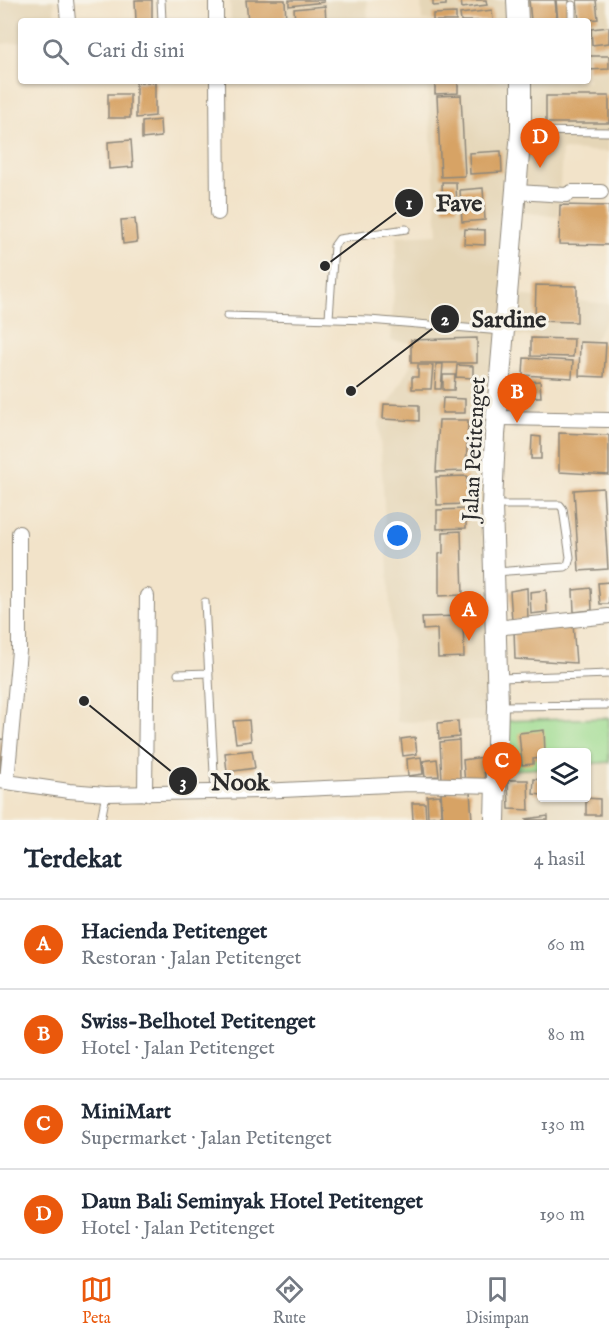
<!DOCTYPE html>
<html lang="id">
<head>
<meta charset="utf-8">
<style>
  body { margin:0; font-family:"IM FELL English",serif; background:#f6f6f7; color:#1f2937 }
  .controls { position:absolute; right:18px; bottom:18px; display:grid; overflow:hidden; border-radius:6px; box-shadow:0 2px 4px #0004 }
  .controls button { width:54px; height:54px; display:grid; place-items:center; padding:0; border:0; border-bottom:2px solid #e0e1e3; background:#fff; color:#1f2937; font:30px sans-serif }
  .you { position:absolute; left:398px; top:536px; width:21px; height:21px; margin:-15px; border:4px solid #fff; border-radius:50%; background:#1a73e8; box-shadow:0 0 0 9px #1a73e833 }
  .badge { display:grid; place-items:center; width:39px; height:39px; border-radius:50%; background:#ea580c; color:#fff; font-size:20px; font-weight:700 }
  .pin { position:absolute; translate:-50% -50px; filter:drop-shadow(0 2px 3px #0008) }
  .pin::after { content:''; position:absolute; top:32px; width:21px; height:18px; background:inherit; clip-path:polygon(0 0,100% 0,50% 100%) }
  .list { margin:0; padding:0; list-style:none }
  h2 { display:flex; justify-content:space-between; align-items:center; height:78px; margin:0; padding:0 24px; font-size:26px }
  h2 small { font-size:20px; font-weight:400; color:#747a83 }
  .list li { display:grid; grid-template-columns:39px 1fr auto; gap:18px; align-items:center; box-sizing:border-box; height:90px; padding:0 24px; border-top:2px solid #e0e1e3 }
  .list b { display:block; font-size:22px; white-space:nowrap }
  .list p { margin:0; font-size:20px; white-space:nowrap; color:#747a83 }
  .list em { font-size:20px; font-style:normal; color:#747a83 }
  .icon { flex:none; width:33px; height:33px; fill:none; stroke:currentColor; stroke-width:2; stroke-linecap:round; stroke-linejoin:round }
  .map { position:relative; flex:none; width:609px; height:820px; overflow:hidden }
  .search { position:absolute; background:#fff; box-shadow:0 2px 4px #0004; left:18px; right:18px; top:18px; height:66px; display:flex; align-items:center; gap:15px; box-sizing:border-box; padding:0 21px; border-radius:6px; color:#747a83; font-size:22px }
  .sheet { height:438px; background:#fff }
  nav { display:flex; justify-content:space-around; align-items:center; box-sizing:border-box; height:84px; border-top:2px solid #e0e1e3; background:#fff; font-size:16px; color:#747a83 }
  nav a { display:grid; justify-items:center; gap:3px }
  nav .on { color:#ea580c }
  .map>svg:first-child { display:block }
  .built { fill:#e5d6b7 }
  .green { fill:#9fdc91; stroke:#65845e; stroke-width:1.5 }
  .building { fill:#d7a365 }
  .lines { fill:none; stroke-linecap:round; stroke-linejoin:round }
  .lane-casing { stroke:#8e877a; stroke-width:9 }
  .street-casing { stroke:#8e877a; stroke-width:16 }
  .secondary-casing { stroke:#8e877a; stroke-width:22 }
  .lane { stroke:#fff; stroke-width:7 }
  .street { stroke:#fff; stroke-width:14 }
  .secondary { stroke:#fff; stroke-width:20 }
  .labels { text-anchor:middle; stroke-width:6; stroke-linejoin:round; paint-order:stroke }
  .street-label { font-size:22px; fill:#2b2b2b; stroke:#f7f3e8 }
  .leader { fill:none; stroke:#2b2b2b; stroke-width:2 }
  .callout-dot { fill:#2b2b2b; stroke:#f7f3e8; stroke-width:2 }
  .mark-label { font-size:18px; text-anchor:middle; font-weight:bold; fill:#fff }
  .callout-label { font-size:24px; text-anchor:middle; font-weight:bold; fill:#2b2b2b; stroke:#f7f3e8; stroke-width:6; stroke-linejoin:round; paint-order:stroke }
</style>
</head>
<body>
<div class="map">
<svg width="609" height="820" viewBox="0 0 609 820">
  <rect width="100%" height="100%" fill="#f7f3e8"/>
  <filter id="ink" filterUnits="userSpaceOnUse"><feTurbulence type="fractalNoise" baseFrequency=".0167" numOctaves="2"/><feDisplacementMap in="SourceGraphic" scale="12" xChannelSelector="R" yChannelSelector="G"/><feConvolveMatrix kernelMatrix="1 2 1 2 8 2 1 2 1" color-interpolation-filters="sRGB"/></filter>
  <filter id="wash" filterUnits="userSpaceOnUse"><feTurbulence type="fractalNoise" baseFrequency=".008" numOctaves="4" result="noise"/><feDisplacementMap in="SourceGraphic" scale="24" xChannelSelector="R" yChannelSelector="G"/><feGaussianBlur stdDeviation="1.35" result="paint"/><feColorMatrix in="noise" values="0 0 0 0 0 0 0 0 0 0 0 0 0 0 0 0 0 1.4 0 .05"/><feComposite in="paint" operator="in"/></filter>
  <g filter="url(#wash)">
    <rect width="100%" height="100%" fill="#f2e3c9"/>
    <path class="built" d="M 0,0 L 54,0 L 55,21 L 21,21 L 21,42 L 0,44 Z
      M 230,0 L 367,0 L 368,21 L 231,21 Z
      M 421,0 L 609,0 L 609,152 L 562,150 L 558,217 L 510,210 L 505,294 L 609,304 L 609,316 L 591,346 L 505,333 L 498,721 L 397,722 L 379,422 L 422,344 L 391,341 L 397,236 L 438,234 L 427,81 L 588,81 L 588,21 L 422,21 Z
      M 609,762 L 609,820 L 492,820 L 495,771 L 541,768 L 542,798 L 586,798 L 587,764 Z"/>
    <path class="green" d="M 609,718 L 609,762 L 587,764 L 586,752 L 542,752 L 541,768 L 495,771 L 498,721 Z"/>
    <g id="blocks">
      <path class="building" d="M 135,0 L 152,0 L 152,21 L 136,21 Z
        M 246,0 L 285,0 L 286,21 L 248,21 Z
        M 289,0 L 324,0 L 324,2 L 289,6 Z
        M 433,0 L 446,0 L 446,5 L 433,6 Z
        M 461,0 L 486,0 L 487,5 L 462,8 Z
        M 529,0 L 555,0 L 557,21 L 531,21 Z
        M 556,0 L 569,0 L 571,21 L 558,21 Z
        M 577,0 L 596,0 L 598,19 L 579,21 Z
        M 325,6 L 326,21 L 295,21 L 294,9 Z
        M 492,10 L 493,21 L 461,21 L 460,14 Z
        M 456,13 L 456,21 L 433,21 L 433,14 Z
        M 609,27 L 609,43 L 592,45 L 591,29 Z
        M 588,56 L 609,56 L 609,69 L 588,70 Z
        M 435,81 L 458,81 L 458,93 L 435,94 Z
        M 136,82 L 155,82 L 155,116 L 136,118 Z
        M 108,94 L 130,94 L 130,118 L 108,118 Z
        M 461,95 L 465,176 L 441,177 L 437,96 Z
        M 546,96 L 609,96 L 609,123 L 546,123 Z
        M 160,120 L 161,137 L 142,139 L 142,122 Z
        M 131,140 L 133,167 L 109,169 L 108,142 Z
        M 501,151 L 502,172 L 470,174 L 469,153 Z
        M 442,182 L 456,182 L 457,208 L 443,209 Z
        M 483,188 L 485,220 L 462,222 L 460,190 Z
        M 560,205 L 609,206 L 609,245 L 559,244 Z
        M 135,219 L 137,242 L 123,244 L 121,220 Z
        M 465,229 L 485,230 L 485,245 L 464,244 Z
        M 536,285 L 577,286 L 577,322 L 535,321 Z
        M 477,338 L 477,363 L 411,363 L 411,340 Z
        M 531,338 L 574,339 L 573,357 L 531,356 Z
        M 580,342 L 606,343 L 604,377 L 579,376 Z
        M 524,358 L 573,361 L 572,378 L 523,375 Z
        M 436,364 L 443,364 L 441,389 L 435,389 Z
        M 418,365 L 433,365 L 431,389 L 412,389 L 412,377 L 418,377 Z
        M 457,365 L 473,366 L 473,378 L 456,377 Z
        M 443,375 L 455,375 L 454,390 L 443,390 Z
        M 540,381 L 541,397 L 526,397 L 526,382 Z
        M 443,398 L 465,399 L 465,413 L 442,413 Z
        M 384,404 L 419,405 L 419,421 L 383,419 Z
        M 439,420 L 468,420 L 466,471 L 436,472 Z
        M 559,433 L 609,435 L 609,475 L 559,472 Z
        M 532,436 L 541,437 L 541,459 L 531,459 Z
        M 467,476 L 467,504 L 437,505 L 436,477 Z
        M 603,488 L 608,569 L 579,571 L 574,490 Z
        M 466,509 L 466,528 L 437,529 L 437,510 Z
        M 461,531 L 463,595 L 439,596 L 439,554 L 443,553 L 443,532 Z
        M 609,582 L 609,604 L 600,604 L 598,583 Z
        M 527,588 L 528,620 L 512,621 L 510,591 Z
        M 591,588 L 592,610 L 574,612 L 573,590 Z
        M 546,590 L 547,612 L 531,614 L 530,592 Z
        M 463,616 L 464,657 L 438,658 L 437,629 L 423,630 L 422,617 Z
        M 573,624 L 576,663 L 515,659 L 514,629 Z
        M 249,720 L 251,741 L 236,743 L 233,721 Z
        M 458,721 L 459,737 L 439,739 L 438,723 Z
        M 544,730 L 545,752 L 542,752 L 542,758 L 533,759 L 533,764 L 522,765 L 519,733 Z
        M 415,737 L 417,754 L 403,756 L 401,739 Z
        M 0,739 L 9,740 L 5,775 L 0,775 Z
        M 459,740 L 460,779 L 442,780 L 440,742 Z
        M 252,750 L 255,768 L 227,772 L 225,753 Z
        M 421,757 L 423,774 L 408,776 L 407,759 Z
        M 483,757 L 485,782 L 465,784 L 463,760 Z
        M 437,759 L 439,776 L 425,777 L 423,761 Z
        M 534,779 L 542,780 L 542,795 L 533,794 Z
        M 508,780 L 528,780 L 529,810 L 509,809 Z
        M 470,791 L 472,820 L 443,820 L 441,792 Z
        M 440,795 L 441,816 L 428,817 L 427,796 Z
        M 586,798 L 600,799 L 600,815 L 586,815 Z
        M 412,803 L 425,803 L 426,820 L 413,820 Z
        M 548,816 L 548,820 L 526,820 L 526,819 Z"/>
    </g>
  </g>
  <g filter="url(#ink)">
    <use href="#blocks" fill-opacity="0" stroke="#8e877a" stroke-width="1.5"/>
    <g class="lines">
      <defs>
        <path id="lane" d="M 161,0 L 162,21
          M 572,21 L 572,5
          M 524,131 L 609,132
          M 227,316 L 369,320 L 502,331
          M 329,318 L 334,246 L 339,239 L 406,229
          M 494,505 L 560,505 L 563,509 L 570,557 L 568,565 L 565,567 L 495,572
          M 205,602 L 215,792
          M 178,674 L 209,673
          M 499,678 L 609,674
          M 501,706 L 609,705
          M 101,820 L 106,794"/>
        <path id="street" d="M 66,0 L 68,21
          M 216,0 L 216,21
          M 217,81 L 218,213
          M 517,192 L 566,195 L 572,192 L 601,192
          M 497,418 L 609,420
          M 495,628 L 609,616
          M 0,781 L 69,791 L 106,794 L 261,791 L 410,784 L 497,786
          M 7,781 L 19,651 L 19,533
          M 145,794 L 147,596"/>
        <path id="secondary" d="M 517,0 L 518,21
          M 495,820 L 498,706 L 492,505 L 495,435 L 521,131 L 521,81"/>
      </defs>
      <use href="#lane" class="lane-casing"/>
      <use href="#street" class="street-casing"/>
      <use href="#secondary" class="secondary-casing"/>
      <use href="#lane" class="lane"/>
      <use href="#street" class="street"/>
      <use href="#secondary" class="secondary"/>
    </g>
  </g>
  <g class="labels">
    <g class="street-label">
      <text transform="translate(473 449) rotate(-87)" y="8">Jalan Petitenget</text>
    </g>
  </g>
  <path class="leader" d="M325 266L409 203M351 391L445 319M84 701L183 781"/>
  <g class="callout-dot">
    <circle cx="325" cy="266" r="6"/>
    <circle cx="351" cy="391" r="6"/>
    <circle cx="84" cy="701" r="6"/>
    <circle cx="409" cy="203" r="15"/>
    <circle cx="445" cy="319" r="15"/>
    <circle cx="183" cy="781" r="15"/>
  </g>
  <g class="mark-label">
    <text x="409" y="209">1</text>
    <text x="445" y="325">2</text>
    <text x="183" y="788">3</text>
  </g>
  <g class="callout-label">
    <text x="459" y="211">Fave</text>
    <text x="509" y="327">Sardine</text>
    <text x="240" y="790">Nook</text>
  </g>
</svg>
<div class="controls">
<button><svg class="icon" aria-label="layers" viewBox="0 0 24 24"><path d="M12 4l9 5-9 5-9-5zM3 14l9 5 9-5"/></svg></button>
</div>
<div class="you"></div>
<div class="pin badge" style="left:469px;top:641px">A</div>
<div class="pin badge" style="left:517px;top:423px">B</div>
<div class="pin badge" style="left:502px;top:792px">C</div>
<div class="pin badge" style="left:540px;top:168px">D</div>
<div class="search"><svg class="icon" aria-label="search" viewBox="0 0 24 24"><circle cx="10" cy="10" r="6"/><path d="M15 15l6 6"/></svg>Cari di sini</div>
</div>
<section class="sheet">
<h2>Terdekat<small>4 hasil</small></h2>
<ul class="list">
<li><span class="badge">A</span><div><b>Hacienda Petitenget</b><p>Restoran · Jalan Petitenget</p></div><em>60 m</em></li>
<li><span class="badge">B</span><div><b>Swiss-Belhotel Petitenget</b><p>Hotel · Jalan Petitenget</p></div><em>80 m</em></li>
<li><span class="badge">C</span><div><b>MiniMart</b><p>Supermarket · Jalan Petitenget</p></div><em>130 m</em></li>
<li><span class="badge">D</span><div><b>Daun Bali Seminyak Hotel Petitenget</b><p>Hotel · Jalan Petitenget</p></div><em>190 m</em></li>
</ul>
</section>
<nav>
<a class="on"><svg class="icon" aria-label="map" viewBox="0 0 24 24"><path d="M3 6l6-2 6 2 6-2v14l-6 2-6-2-6 2zM9 4v14M15 6v14"/></svg>Peta</a>
<a><svg class="icon" aria-label="directions" viewBox="0 0 24 24"><path d="M12 3l9 9-9 9-9-9zM9 14v-3h6M13 9l2 2-2 2"/></svg>Rute</a>
<a><svg class="icon" aria-label="saved" viewBox="0 0 24 24"><path d="M7 4h10v16l-5-4-5 4z"/></svg>Disimpan</a>
</nav>
</body>
</html>
